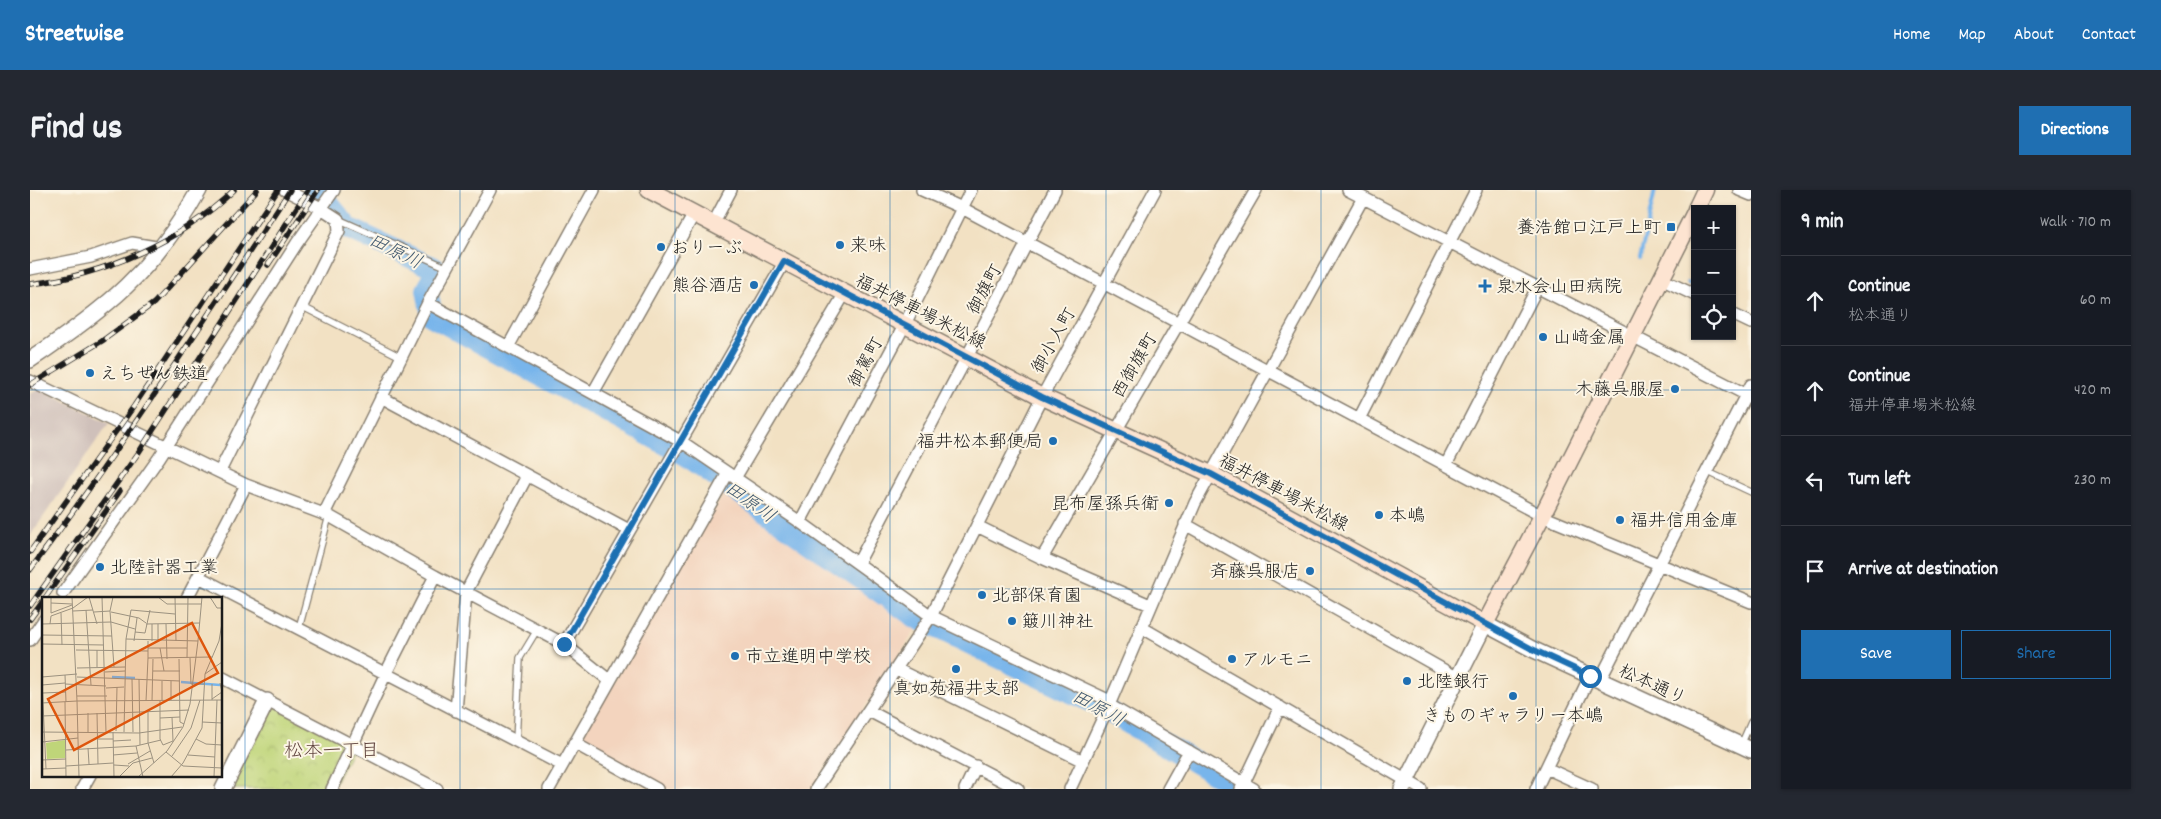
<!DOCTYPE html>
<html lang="en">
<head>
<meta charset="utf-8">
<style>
  body { margin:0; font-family:Dekko,"Klee One",sans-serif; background:#242831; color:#f1f3f6 }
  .controls { position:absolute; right:15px; top:15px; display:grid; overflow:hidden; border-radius:0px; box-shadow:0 1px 4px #0004 }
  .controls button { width:45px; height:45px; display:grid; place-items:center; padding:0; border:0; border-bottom:1px solid #363941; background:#171b24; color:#f1f3f6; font:25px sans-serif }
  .stop { position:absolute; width:15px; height:15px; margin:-11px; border:4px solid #1f6fb2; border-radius:50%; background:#fff }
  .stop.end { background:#1f6fb2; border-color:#fff; box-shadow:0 1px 5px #0008 }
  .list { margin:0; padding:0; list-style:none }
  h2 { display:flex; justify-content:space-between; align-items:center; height:65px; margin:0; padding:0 20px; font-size:21px }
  h2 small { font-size:16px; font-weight:400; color:#9ea1a6 }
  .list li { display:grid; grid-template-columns:32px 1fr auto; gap:15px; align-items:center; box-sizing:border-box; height:90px; padding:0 20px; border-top:1px solid #363941 }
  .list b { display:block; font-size:19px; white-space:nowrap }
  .list p { margin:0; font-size:16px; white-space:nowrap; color:#9ea1a6 }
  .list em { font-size:16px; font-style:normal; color:#9ea1a6 }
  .actions { display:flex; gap:10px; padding:15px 20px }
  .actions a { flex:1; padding:11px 0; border:1px solid #1f6fb2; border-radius:0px; text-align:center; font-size:18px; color:#1f6fb2 }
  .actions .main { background:#1f6fb2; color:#fff }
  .icon { flex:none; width:28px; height:28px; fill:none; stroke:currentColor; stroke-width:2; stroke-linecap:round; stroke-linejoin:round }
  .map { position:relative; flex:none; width:1721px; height:599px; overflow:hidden; border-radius:0px }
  header { display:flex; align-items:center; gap:30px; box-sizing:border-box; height:70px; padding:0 25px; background:#1f6fb2; color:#fff }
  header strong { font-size:24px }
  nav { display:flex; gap:28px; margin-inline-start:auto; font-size:18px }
  .intro { display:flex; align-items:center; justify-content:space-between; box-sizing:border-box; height:120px; padding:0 30px }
  h1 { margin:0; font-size:35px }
  .button { padding:12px 22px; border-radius:0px; background:#1f6fb2; color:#fff; font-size:18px; font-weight:700 }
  main { display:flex; gap:30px; padding:0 30px }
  aside { flex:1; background:#171b24; border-radius:0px; box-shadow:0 1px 4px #0004 }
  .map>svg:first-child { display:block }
  .built { fill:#f3d4be }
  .railway { fill:#cfc0ba }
  .park { fill:url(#park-crowns); stroke:#6e784a }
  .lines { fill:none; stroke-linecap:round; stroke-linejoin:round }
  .stream { stroke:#78b5eb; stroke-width:4 }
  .river { stroke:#78b5eb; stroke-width:22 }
  .service-casing { stroke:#877e70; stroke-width:8 }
  .minor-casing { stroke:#877e70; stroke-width:14 }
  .tertiary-casing { stroke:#877e70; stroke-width:18 }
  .secondary-casing { stroke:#877e70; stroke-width:19 }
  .service { stroke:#fff; stroke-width:5.5 }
  .minor { stroke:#fff; stroke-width:11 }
  .tertiary { stroke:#fff; stroke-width:15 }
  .secondary { stroke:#fde4d1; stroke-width:16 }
  .rail-casing { stroke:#1c1c1c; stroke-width:5.5 }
  .rail { stroke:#fcf5e5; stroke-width:4; stroke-dasharray:11; stroke-linecap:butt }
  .route { stroke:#1f6fb2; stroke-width:6 }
  .grid { fill:none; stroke:#1f6fb2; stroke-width:1; stroke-opacity:0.55 }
  .poi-dot { fill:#1f6fb2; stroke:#fcf5e5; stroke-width:2 }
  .labels { text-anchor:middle; stroke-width:4; stroke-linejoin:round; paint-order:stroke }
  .poi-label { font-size:18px; fill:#1c1c1c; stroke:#fcf5e5; text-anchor:start }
  .street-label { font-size:18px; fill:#1c1c1c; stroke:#fcf5e5 }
  .water-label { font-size:19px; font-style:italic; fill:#41596f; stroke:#fcf5e5 }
  .neighbourhood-label { font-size:19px; fill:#60443f; stroke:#fcf5e5 }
  .inset-river { fill:none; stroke:#78b5eb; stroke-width:2.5 }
  .inset-road { fill:none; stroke:#9c9280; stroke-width:1 }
  .view { fill:#de560d; fill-opacity:0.15; stroke:#de560d; stroke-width:2.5 }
  .inset-edge { fill:none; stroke:#1c1c1c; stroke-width:2.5 }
</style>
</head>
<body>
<header>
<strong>Streetwise</strong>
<nav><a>Home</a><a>Map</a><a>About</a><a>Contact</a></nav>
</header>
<div class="intro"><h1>Find us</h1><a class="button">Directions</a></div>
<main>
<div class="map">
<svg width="1721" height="599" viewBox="0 0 1721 599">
  <defs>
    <pattern id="park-crowns" width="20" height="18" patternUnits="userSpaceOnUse" patternTransform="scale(1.25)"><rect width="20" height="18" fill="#bfd579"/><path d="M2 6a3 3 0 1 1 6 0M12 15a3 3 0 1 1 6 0" fill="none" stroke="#a4b668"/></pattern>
  </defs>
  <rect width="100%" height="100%" fill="#fcf5e5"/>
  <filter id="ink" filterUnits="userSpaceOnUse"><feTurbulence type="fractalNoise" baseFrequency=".02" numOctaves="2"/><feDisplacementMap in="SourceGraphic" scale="10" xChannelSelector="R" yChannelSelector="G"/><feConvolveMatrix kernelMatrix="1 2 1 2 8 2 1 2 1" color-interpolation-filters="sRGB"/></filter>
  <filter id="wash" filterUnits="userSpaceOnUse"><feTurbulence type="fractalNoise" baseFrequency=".0096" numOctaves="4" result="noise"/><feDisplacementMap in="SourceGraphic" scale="20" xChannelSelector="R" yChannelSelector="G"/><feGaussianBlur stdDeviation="1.12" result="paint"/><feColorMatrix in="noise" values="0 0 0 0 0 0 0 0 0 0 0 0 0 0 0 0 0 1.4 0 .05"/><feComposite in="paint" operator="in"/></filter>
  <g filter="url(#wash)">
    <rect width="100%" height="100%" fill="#f2e1c3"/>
    <path class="built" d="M 696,300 L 888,436 L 781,599 L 632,599 L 549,551 Z"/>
    <path class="railway" d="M 9,198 L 79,233 L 0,346 L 0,204 Z"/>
    <path class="park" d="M 237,511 L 324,555 L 302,599 L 193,599 Z"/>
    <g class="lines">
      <path class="stream" d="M 1610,69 L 1625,0
        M 1658,93 L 1665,96
        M 1702,115 L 1721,124"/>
      <path class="river" d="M 284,0 L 290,3 L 318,38 L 408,80 L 397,100 L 402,126 L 656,265 L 887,428 L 1064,513 L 1211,599"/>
    </g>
  </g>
  <g filter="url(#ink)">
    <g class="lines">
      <defs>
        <path id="service" d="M 308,29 L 418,78
          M 271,116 L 371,167
          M 1676,281 L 1721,302
          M 269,438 L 299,326
          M 486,552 L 490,468 L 507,440
          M 1711,555 L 1721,532"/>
        <path id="minor" d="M 892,0 L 932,18 L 1512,326 L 1721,412
          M 1318,0 L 1721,207
          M 1709,0 L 1721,5
          M 683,34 L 701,0
          M 0,79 L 61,67 L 102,53 L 132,58
          M 1631,89 L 1665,105
          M 398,113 L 652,252 L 770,332 L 901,426 L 1080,511
          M 1702,124 L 1721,133
          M 478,157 L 564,0
          M 0,191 L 216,295 L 299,326 L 405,386 L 534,454 L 580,491 L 519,599
          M 563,203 L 664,24
          M 351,207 L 599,340
          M 1329,229 L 1446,0
          M 1416,275 L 1507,98
          M 190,281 L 309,41 L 308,29 L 291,18 L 255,0
          M 705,288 L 815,103
          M 294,324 L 398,113 L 460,0
          M 770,332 L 875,134 L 941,0
          M 1155,334 L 1428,488
          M 947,336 L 1012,368 L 1120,415
          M 1012,368 L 1226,0
          M 828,373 L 1025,0
          M 169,387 L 532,575
          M 33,403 L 129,268 L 267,53 L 304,0
          M 157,408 L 216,295
          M 1111,437 L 1391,599
          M 0,450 L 14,430
          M 534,454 L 755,71
          M 866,479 L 1053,571
          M 191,487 L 407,599
          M 1570,490 L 1721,195
          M 580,491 L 698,283
          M 1079,515 L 1224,599
          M 426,521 L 436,402 L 497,286
          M 839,521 L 988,599
          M 544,553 L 627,599
          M 1516,578 L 1562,599
          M 52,599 L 60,585
          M 302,599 L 356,483 L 405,386
          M 786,599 L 901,426 L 1012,207 L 1125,0
          M 935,599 L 946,576
          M 1040,599 L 1079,515 L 1165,313 L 1333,8
          M 1138,599 L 1159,561
          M 1211,599 L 1250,517
          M 1506,599 L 1560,486"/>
        <path id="tertiary" d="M 0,170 C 76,119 124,81 169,0
          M 193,599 L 237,511
          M 1372,599 L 1455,434 L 1502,459 L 1721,560"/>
        <path id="secondary" d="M 619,0 L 1012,207 L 1181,284 L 1455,434 L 1512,326 L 1665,22
          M 1666,19 L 1675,0"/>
      </defs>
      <use href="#service" class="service-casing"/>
      <use href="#minor" class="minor-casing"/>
      <use href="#tertiary" class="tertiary-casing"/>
      <use href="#secondary" class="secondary-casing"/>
      <use href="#service" class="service"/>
      <use href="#minor" class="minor"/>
      <use href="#tertiary" class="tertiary"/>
      <use href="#secondary" class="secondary"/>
      <defs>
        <path id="rail" d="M 238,75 L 288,0
          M 0,94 C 72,86 151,51 204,0
          M 0,195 L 72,151 L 124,113 L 227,0
          M 0,362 L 104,216 L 248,0
          M 0,380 C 92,257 176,128 260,0
          M 15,408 L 90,301
          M 0,416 L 109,262 L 278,0
          M 0,429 L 14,410"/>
      </defs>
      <use href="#rail" class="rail-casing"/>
      <use href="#rail" class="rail"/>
    </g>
  </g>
  <g class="lines" filter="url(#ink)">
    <path class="route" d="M 534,454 L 754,71 L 1012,207 L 1181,284 L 1502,459 L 1560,486"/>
  </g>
  <path class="grid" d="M 215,0 L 215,599M 430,0 L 430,599M 645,0 L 645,599M 860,0 L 860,599M 1076,0 L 1076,599M 1291,0 L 1291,599M 1506,0 L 1506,599M 0,200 L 1721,200M 0,399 L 1721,399"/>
  <g class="poi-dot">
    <rect x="1636" y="32" width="10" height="10" rx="2.5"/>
    <circle cx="810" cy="55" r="5"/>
    <circle cx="631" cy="57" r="5"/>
    <circle cx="724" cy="95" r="5"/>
    <path d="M1452.5 88.5h5v5h5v5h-5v5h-5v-5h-5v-5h5z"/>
    <circle cx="1513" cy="147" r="5"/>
    <circle cx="60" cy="183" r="5"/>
    <circle cx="1645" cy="199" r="5"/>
    <circle cx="1023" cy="251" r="5"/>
    <circle cx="1139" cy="313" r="5"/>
    <circle cx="1349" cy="325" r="5"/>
    <circle cx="1590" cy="330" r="5"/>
    <circle cx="70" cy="377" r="5"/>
    <circle cx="1280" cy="381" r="5"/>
    <circle cx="952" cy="405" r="5"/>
    <circle cx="982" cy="431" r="5"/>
    <circle cx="705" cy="466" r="5"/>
    <circle cx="1202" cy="469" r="5"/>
    <circle cx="926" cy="479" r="5"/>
    <circle cx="1377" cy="491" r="5"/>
    <circle cx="1483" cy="506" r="5"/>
  </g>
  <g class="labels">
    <g class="poi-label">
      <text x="1631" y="43" text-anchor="end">養浩館口江戸上町</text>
      <text x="820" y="61">来味</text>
      <text x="641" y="63">おりーぶ</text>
      <text x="714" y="101" text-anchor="end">熊谷酒店</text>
      <text x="1466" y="102">泉水会山田病院</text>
      <text x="1523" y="153">山﨑金属</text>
      <text x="70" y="189">えちぜん鉄道</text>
      <text x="1635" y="205" text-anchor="end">木藤呉服屋</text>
      <text x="1013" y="257" text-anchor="end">福井松本郵便局</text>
      <text x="1129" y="319" text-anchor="end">昆布屋孫兵衛</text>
      <text x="1359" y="331">本嶋</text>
      <text x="1600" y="336">福井信用金庫</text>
      <text x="80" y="383">北陸計器工業</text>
      <text x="1270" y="387" text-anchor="end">斉藤呉服店</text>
      <text x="962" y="411">北部保育園</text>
      <text x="992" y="437">簸川神社</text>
      <text x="715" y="472">市立進明中学校</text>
      <text x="1212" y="475">アルモニ</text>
      <text x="1387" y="497">北陸銀行</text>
      <text x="926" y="504" text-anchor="middle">真如苑福井支部</text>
      <text x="1483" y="531" text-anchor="middle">きものギャラリー本嶋</text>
    </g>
    <g class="street-label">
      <text transform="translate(954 99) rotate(-62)" y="6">御旗町</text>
      <text transform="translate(891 121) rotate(27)" y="6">福井停車場米松線</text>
      <text transform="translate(1023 150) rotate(-61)" y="6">御小人町</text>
      <text transform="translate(835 172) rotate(-62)" y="6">御駕町</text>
      <text transform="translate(1104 175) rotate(-60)" y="6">西御旗町</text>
      <text transform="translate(1254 302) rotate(28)" y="6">福井停車場米松線</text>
      <text transform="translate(1623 494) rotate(25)" y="6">松本通り</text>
    </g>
    <g class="water-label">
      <text transform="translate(366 60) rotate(26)" y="7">田原川</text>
      <text transform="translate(721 311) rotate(35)" y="7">田原川</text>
      <text transform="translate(1069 517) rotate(28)" y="7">田原川</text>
    </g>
    <g class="neighbourhood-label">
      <text x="302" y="566">松本一丁目</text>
    </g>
  </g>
  <g transform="translate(12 407)">
    <rect width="180" height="180" fill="#f2e1c3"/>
    <path d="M 23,143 L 23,161 L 5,162 L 4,146 Z" fill="#bfd579"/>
    <path class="inset-river" d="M 70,80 L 93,81M 139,85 L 178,88"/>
    <path class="inset-road" d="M 9,0 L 9,16 L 30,8M 47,0 L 55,27M 60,0 L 64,135M 71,0 L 68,14 L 72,70M 116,0 L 125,7 L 159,7M 133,0 L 134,44M 168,0 L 175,11 L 180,11M 9,6 L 30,7M 44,13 L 49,88M 31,14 L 51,13M 52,15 L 68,14M 69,15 L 97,21 L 104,26M 19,16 L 20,48M 0,27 L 69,25 L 93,32M 8,27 L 9,19 L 31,11 L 46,0M 104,27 L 158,26M 116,27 L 116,44M 124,27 L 125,62M 93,35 L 103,36 L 108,13M 0,38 L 70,39M 84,42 L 156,44 L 160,0M 92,44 L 95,21M 106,44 L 106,61 L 170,60M 110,44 L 110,27M 0,47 L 62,48M 106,51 L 145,51M 118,51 L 122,74M 34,53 L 106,54M 55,53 L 55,70M 145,61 L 146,0M 148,61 L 149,87 L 162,87M 137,62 L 138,125 L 142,127M 35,71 L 83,70M 111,74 L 138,74M 63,75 L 83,74M 163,77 L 180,65M 23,78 L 24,105M 0,80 L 35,77M 35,80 L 63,81M 63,81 L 138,84M 90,82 L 91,135M 97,82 L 98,148M 105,83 L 106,61M 0,84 L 4,172M 23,87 L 64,89M 170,87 L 170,103M 0,88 L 23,86M 64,91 L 82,90M 1,96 L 24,95M 35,99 L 65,99M 170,102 L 180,95 L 178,86M 129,103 L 129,84M 104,104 L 105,83M 110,104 L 111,62M 118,104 L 118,142 L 121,148 L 131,144M 120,104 L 120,84M 23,105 L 24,180M 0,106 L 35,104 L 30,0M 106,115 L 106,146 L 112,166M 46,116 L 46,135M 55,116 L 56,167M 0,119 L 147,113M 130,120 L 131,144M 118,121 L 138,120M 160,125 L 180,126M 74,134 L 75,90M 0,135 L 97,136 L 140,130M 71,135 L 72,180M 82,135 L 84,42 L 89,13 L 133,17M 55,142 L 71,142M 154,142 L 164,147 L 180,148M 71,144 L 89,143M 0,145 L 36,141M 94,149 L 101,180M 46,151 L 47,167M 24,153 L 94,149 L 119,143M 124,155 L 141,169 L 180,171M 71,158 L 95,156M 146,158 L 173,160M 130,159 L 149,131 L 158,103M 0,163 L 24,162M 86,167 L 108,154M 72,168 L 87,169M 24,169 L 71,166M 0,172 L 24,171M 37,180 L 35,104 L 180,103M 77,180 L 91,166 L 110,161M 96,180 L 125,154 L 141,130 L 148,107 L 156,44M 129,180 L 141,166 L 160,131 L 163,77 L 177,44 L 180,26M 172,180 L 175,103"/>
    <path class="view" d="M 150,26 L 176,76 L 32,153 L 6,102 Z"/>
    <rect width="180" height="180" class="inset-edge"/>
  </g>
</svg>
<div class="controls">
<button>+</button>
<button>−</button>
<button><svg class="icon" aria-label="locate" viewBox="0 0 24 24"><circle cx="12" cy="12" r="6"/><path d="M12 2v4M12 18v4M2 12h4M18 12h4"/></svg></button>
</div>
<div class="stop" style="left:1560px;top:486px"></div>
<div class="stop end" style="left:534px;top:454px"></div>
</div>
<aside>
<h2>9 min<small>Walk · 710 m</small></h2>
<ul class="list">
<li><svg class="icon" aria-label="ahead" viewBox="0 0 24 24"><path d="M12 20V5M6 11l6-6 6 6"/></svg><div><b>Continue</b><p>松本通り</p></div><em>60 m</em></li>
<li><svg class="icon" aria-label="ahead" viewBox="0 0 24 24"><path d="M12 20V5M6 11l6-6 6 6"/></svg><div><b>Continue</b><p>福井停車場米松線</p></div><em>420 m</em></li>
<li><svg class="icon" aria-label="left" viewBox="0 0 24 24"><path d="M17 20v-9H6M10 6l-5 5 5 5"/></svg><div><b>Turn left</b></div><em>230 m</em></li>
<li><svg class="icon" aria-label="arrive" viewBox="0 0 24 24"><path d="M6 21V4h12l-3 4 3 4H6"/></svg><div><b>Arrive at destination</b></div></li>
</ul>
<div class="actions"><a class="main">Save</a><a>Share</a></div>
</aside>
</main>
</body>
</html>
